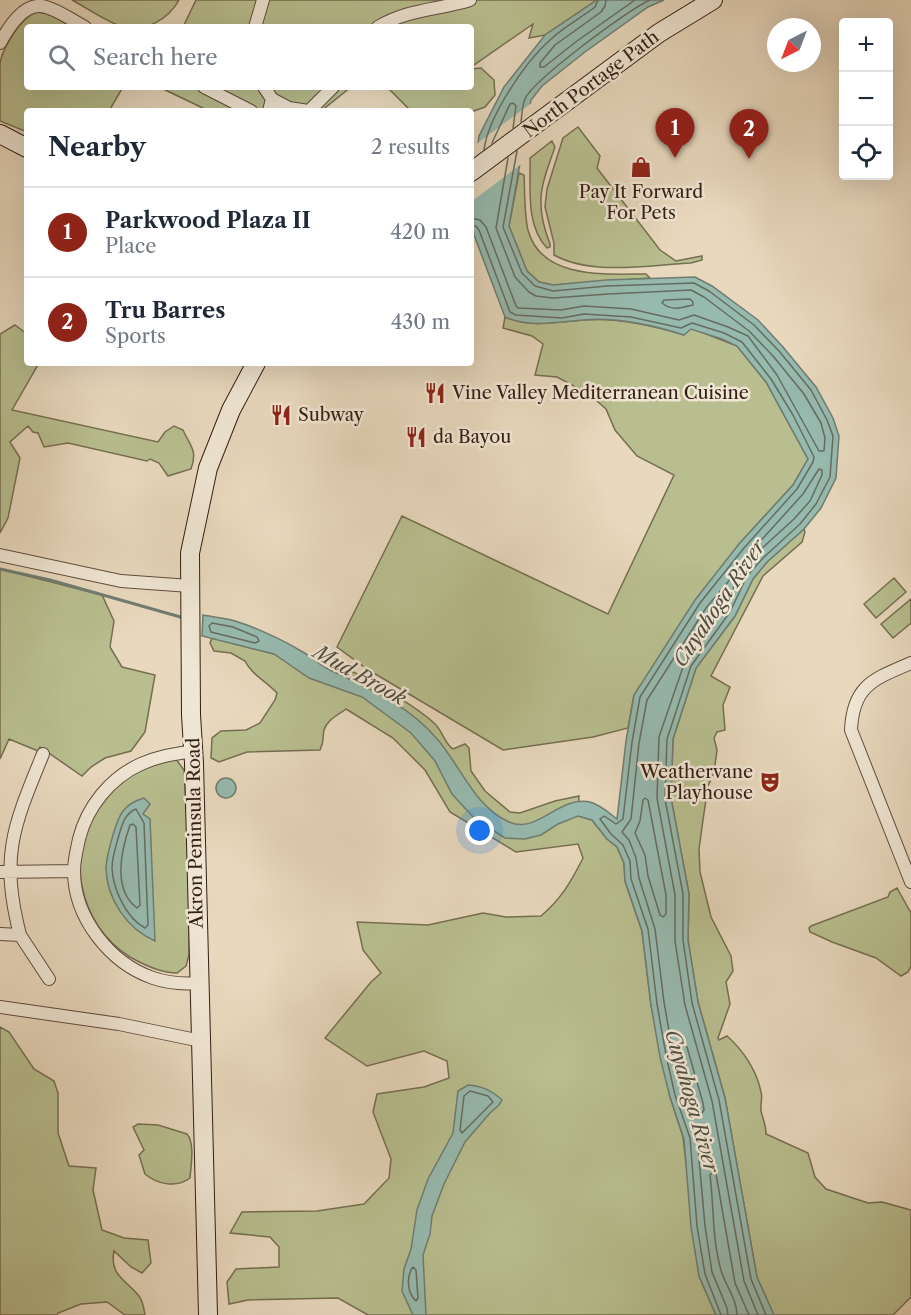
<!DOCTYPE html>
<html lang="en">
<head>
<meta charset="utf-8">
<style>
  body { margin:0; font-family:"Libre Caslon Text",serif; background:#f6f6f7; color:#1f2937 }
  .controls { position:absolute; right:18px; top:18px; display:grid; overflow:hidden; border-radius:6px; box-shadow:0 6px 24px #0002 }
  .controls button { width:54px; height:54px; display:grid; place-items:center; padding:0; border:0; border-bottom:2px solid #e0e1e3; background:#fff; color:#1f2937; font:30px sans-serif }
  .compass { position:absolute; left:767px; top:18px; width:54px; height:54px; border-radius:50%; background:#fff; box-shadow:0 6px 24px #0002; rotate:222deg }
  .you { position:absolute; left:480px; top:831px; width:21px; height:21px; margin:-15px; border:4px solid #fff; border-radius:50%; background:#1a73e8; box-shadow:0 0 0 9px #1a73e833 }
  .badge { display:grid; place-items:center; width:39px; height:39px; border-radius:50%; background:#8f2418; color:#fff; font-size:20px; font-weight:700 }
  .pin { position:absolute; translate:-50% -50px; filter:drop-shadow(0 2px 3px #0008) }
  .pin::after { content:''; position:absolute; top:32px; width:21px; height:18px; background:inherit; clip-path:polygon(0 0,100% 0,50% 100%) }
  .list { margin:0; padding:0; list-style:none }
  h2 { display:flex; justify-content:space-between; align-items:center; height:78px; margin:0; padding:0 24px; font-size:26px }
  h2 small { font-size:20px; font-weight:400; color:#747a83 }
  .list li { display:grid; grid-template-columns:39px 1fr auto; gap:18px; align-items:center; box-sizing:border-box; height:90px; padding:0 24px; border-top:2px solid #e0e1e3 }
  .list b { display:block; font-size:22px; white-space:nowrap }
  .list p { margin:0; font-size:20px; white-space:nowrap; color:#747a83 }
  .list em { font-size:20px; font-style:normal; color:#747a83 }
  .icon { flex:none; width:33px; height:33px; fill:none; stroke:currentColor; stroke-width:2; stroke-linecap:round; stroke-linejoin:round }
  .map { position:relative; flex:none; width:911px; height:1315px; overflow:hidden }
  .search { position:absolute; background:#fff; box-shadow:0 6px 24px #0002; left:24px; top:24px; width:450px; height:66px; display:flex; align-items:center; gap:15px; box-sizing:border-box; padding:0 21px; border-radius:6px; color:#747a83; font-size:22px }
  .panel { position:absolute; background:#fff; box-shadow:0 6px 24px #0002; left:24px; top:108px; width:450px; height:258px; border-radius:6px }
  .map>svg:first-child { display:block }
  .green { fill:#b8be8f; stroke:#766e51; stroke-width:1.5 }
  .water { fill:#97baaf; stroke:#6f7c71; stroke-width:1.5 }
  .pier { fill:#e8d8bd }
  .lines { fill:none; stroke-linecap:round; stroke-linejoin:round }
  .shore { stroke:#656c61; stroke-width:1.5 }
  .stream { stroke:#6f7c71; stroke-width:3 }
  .street-casing { stroke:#604c3e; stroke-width:14 }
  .secondary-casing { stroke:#331e13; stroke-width:20 }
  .street { stroke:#f0e6d4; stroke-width:12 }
  .secondary { stroke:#f0e6d4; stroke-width:18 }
  .labels { text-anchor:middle; stroke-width:5; stroke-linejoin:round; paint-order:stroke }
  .street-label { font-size:18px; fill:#331e13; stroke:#f0e6d4 }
  .poi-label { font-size:18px; fill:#331e13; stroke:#f0e6d4; text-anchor:start }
  .water-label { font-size:20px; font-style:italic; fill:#514d42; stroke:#f0e6d4 }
</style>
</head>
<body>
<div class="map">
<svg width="911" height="1315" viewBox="0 0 911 1315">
  <rect width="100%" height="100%" fill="#e8d8bd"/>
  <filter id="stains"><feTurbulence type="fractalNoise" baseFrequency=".00333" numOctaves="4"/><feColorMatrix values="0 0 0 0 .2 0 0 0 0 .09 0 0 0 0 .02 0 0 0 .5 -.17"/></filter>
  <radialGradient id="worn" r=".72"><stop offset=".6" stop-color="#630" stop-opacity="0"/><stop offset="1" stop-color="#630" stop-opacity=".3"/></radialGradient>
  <path class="green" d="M 72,0 L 179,0 C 169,19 144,33 123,27 C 107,22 87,8 72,0 Z
    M 196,0 L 597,0 L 545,35 L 529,38 L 533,24 L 471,67 L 471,27 L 183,27 Z
    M 37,12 L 49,14 L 74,27 L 27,27 L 27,87 L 123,87 L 109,111 L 27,111 L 27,132 L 0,121 C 0,102 0,82 0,64 C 2,48 22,16 37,12 Z
    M 481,68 L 494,80 L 495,95 L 485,107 L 471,112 L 411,111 L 387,87 L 471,87 L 471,69 Z
    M 159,87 L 351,87 L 321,111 L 209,111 Z
    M 578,127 L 600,156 L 597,168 L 660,250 L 676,261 L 702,256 L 702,260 L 691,263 C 649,265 592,276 554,255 L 554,243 L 545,207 L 547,189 L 563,138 Z
    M 552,141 L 555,147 C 541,186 534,203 550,244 L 550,247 L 547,248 C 525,225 531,187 530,158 Z
    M 519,173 L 524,175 C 525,192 524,213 528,230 C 541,280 607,274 646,274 L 650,278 L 553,285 L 539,282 L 527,271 L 509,226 Z
    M 505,317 C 530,328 558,322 583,320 C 616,317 652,325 684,335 L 691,328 L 737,346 L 766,382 L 808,459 L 793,485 L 739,544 L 634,695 L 628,728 L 593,737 L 503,750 L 367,669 L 337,647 L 402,516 L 608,614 L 674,475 L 637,456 L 615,430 L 606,409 L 589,394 L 557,377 L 535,375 L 543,344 L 532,336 L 503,328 Z
    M 15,325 L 27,334 L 27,363 L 39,363 L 12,410 L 158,442 L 165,432 L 174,426 L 183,430 C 190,446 198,450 191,469 L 168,476 L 159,463 L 150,459 L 147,461 L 68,443 L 44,447 L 38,433 L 33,432 L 28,426 L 10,442 L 20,458 L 8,518 L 0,533 L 0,334 Z
    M 804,529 L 805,532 L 802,542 L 763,576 L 711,676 L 730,687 L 723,705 L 725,730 L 717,732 L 714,738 L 717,750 L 714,773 L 708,786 L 703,820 L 699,849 L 700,872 L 711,917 L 731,956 L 733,971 L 726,982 L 730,1004 L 718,1038 L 719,1040 L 727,1036 C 743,1050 757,1071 761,1092 C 763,1098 760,1104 761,1111 C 763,1119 766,1125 766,1134 L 808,1153 L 815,1177 L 826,1189 L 868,1203 L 882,1202 L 911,1210 L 911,1297 L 893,1315 L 774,1315 L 772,1313 L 757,1278 L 725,1098 L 698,1002 L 688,940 L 689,894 L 671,798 L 673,739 L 696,668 L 735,616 L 753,579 L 767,562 Z
    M 0,569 L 102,595 L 114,621 L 110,647 L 122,667 L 155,675 L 145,732 L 131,751 L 105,758 L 91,767 L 82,776 L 40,747 L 38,751 L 9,739 L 0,759 Z
    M 894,578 L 906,592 L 876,618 L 864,604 Z
    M 911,599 L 911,623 L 893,638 L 881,624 Z
    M 212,638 L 274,654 L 311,674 C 319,672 330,666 338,667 C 358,670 419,709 434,723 C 443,731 444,743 453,749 L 465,744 L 469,748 L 471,771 L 485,791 L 510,812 L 520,813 L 555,801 L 579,796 L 578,816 L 592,820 L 607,839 L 617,847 L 624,863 L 625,881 L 642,931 L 651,1005 L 670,1097 L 683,1137 L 699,1276 L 716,1315 L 368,1315 L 338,1298 L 248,1300 L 229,1304 L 227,1282 L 236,1269 L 279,1267 L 279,1247 L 270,1237 L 230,1233 L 242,1212 L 317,1211 L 364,1204 L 389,1178 L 391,1159 L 373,1112 L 377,1094 L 424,1087 L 449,1078 L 447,1061 L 424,1051 L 367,1066 L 325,1038 L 371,982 L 381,973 L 363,950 L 357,922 L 428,925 L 483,913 L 506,917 L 541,916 C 561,899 571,882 583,858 L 578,844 L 516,852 L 450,812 L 425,770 L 393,738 L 346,709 C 338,715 327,720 324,730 C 322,738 325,740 320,750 L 247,752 L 219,762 L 211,758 L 212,738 L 221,731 L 246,730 L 260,723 L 275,700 L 277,693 C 266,681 252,675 245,661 L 231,653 L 214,651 L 210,643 Z
    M 175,758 L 184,770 L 190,871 L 189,955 L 186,966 L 177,973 C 161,973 144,965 130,957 C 77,924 64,851 101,800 C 106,793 115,788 122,782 C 127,778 133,770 139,767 C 149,762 164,761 175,758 Z
    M 897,888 L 911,913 L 911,966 L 908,972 L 901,976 L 876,958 L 832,942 L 810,932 L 809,928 L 811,926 L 888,897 L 890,892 Z
    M 0,1027 L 9,1032 L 34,1069 L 54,1081 L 58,1093 L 58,1133 L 69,1166 L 96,1168 L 93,1190 L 102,1230 L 124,1238 L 148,1240 L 151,1263 L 142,1273 L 131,1267 L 114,1251 C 109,1275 126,1280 139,1296 C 143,1301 144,1309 145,1315 L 125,1315 L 107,1302 L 81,1304 L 58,1313 L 57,1315 L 0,1315 Z
    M 138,1124 L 158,1125 L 187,1134 C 195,1143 191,1165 190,1178 C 177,1188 158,1185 145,1174 L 139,1155 L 144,1150 L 133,1127 Z"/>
  <path class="water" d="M 597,0 L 664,0 L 648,7 L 585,52 L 542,86 L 531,100 L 509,226 L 527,271 L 539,282 L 553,285 L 606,280 L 695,277 L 712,286 L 758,320 L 783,347 L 816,387 L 833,418 L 839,436 L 836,478 L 821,508 L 804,529 L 767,562 L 753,579 L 735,616 L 696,668 L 673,739 L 671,798 L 689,894 L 688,940 L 698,1002 L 725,1098 L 757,1277 L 774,1315 L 716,1315 L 699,1276 L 691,1227 L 684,1139 L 670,1097 L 660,1057 L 651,1005 L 642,931 L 625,881 L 624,863 L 617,847 L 607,839 L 592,820 L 578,816 L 558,824 L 541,835 L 525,839 L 505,838 L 474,818 L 452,794 L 435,761 L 411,733 L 362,697 L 309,678 L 274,654 L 202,636 L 203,615 C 213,617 225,618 235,621 C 255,627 283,640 301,651 C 311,656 318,664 328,669 C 368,688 409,705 438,740 C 461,767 475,807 509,822 C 537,835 559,795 590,802 C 601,805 609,813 617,819 L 626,741 L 634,695 L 695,600 L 739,544 L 793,485 L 808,459 L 766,382 L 737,346 L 722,339 L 691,329 L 684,335 C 653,325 616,317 583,320 C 558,322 530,328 505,317 L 474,235 L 471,218 L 471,195 L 479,136 L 504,87 L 545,35 Z
    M216 788a10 10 0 1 1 20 0a10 10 0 1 1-20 0Z
    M 144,798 L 150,804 L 143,814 L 150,819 L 155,941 C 127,929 106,898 106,867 C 107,856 110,845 113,835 C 119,815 123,804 144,798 Z
    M 468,1085 C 482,1086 491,1090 502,1100 L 499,1105 L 490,1113 L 465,1142 L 444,1184 L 432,1216 L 430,1234 L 423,1255 L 426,1315 L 413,1315 L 402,1291 L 404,1269 L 411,1249 L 417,1210 L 428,1179 L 453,1133 L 458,1091 Z"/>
  <path class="pier" d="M 533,102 L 524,162 L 471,202 L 471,174 L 475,145 Z"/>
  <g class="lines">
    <path class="shore" d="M 606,0 L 605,6 L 601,12 L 555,45 L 540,63 L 540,67 L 544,67 L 577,41 L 635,0
      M 521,122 C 522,115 522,105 525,99 C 532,81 630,8 650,0
      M 492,143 L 510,104 L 513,103 L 516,106 L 513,128
      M 484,150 C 488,117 525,62 550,40 C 563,27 581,18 595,7 L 598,0
      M 517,151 L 503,227 L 522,273 L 535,286 L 553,291 L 607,286 L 694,283 L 709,291 L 754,325 L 779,351 L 811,390 L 827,420 L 833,436 L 830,477 L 816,504 L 800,524 L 763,558 L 747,576 L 730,612 L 691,666 L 667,739 L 665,799 L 683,894 L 683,940 L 692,1003 L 719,1100 L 751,1279 L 766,1315
      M 471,218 L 480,220 L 486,227 L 516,306 L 518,308 L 561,310 L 584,306 L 631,309 L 679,320 L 694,315 L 728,327 L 748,336 L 777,375 L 819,451 L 824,451 L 825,438 L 821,423 L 804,394 L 773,356 L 749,331 L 704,297 L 691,290 L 608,294 L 553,298 L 536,296 L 529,292 L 515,277 L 496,228 L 508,158
      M 471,226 L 476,226 L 479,230 L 510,312 L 516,315 L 562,318 L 584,314 L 631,317 L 681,328 L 692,323 L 724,333 L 742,342 L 771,379 L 793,415 L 814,457 L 813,462 L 797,489 L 744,548 L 700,603 L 640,697 L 632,742 L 623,819 L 616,824 L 604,816 L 600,819 L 611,834 L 623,845 L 630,861 L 631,879 L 648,929 L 657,1004 L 666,1055 L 675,1095 L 690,1138 L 697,1226 L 705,1274 L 721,1315
      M 690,299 L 693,302 L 693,305 C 681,308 672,311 662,303 L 664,300 Z
      M 819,469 L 822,470 L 822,475 L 810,501 L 794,519 L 759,551 L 756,551 L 755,547 L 803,494 Z
      M 212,623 L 233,627 L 257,637 L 259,641 L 255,643 L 211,632 L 209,626 Z
      M 645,798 L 648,800 L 666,895 L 666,914 L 663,917 L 660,915 L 648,876 L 645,855 L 635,833 L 640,821 L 643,800 Z
      M 136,809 L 144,823 L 148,925 L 145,928 C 126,918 113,889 112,868 C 112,857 116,846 119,835 C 122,825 125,813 136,809 Z
      M 133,824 L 136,827 L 140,905 L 137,908 C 112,889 121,851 130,825 Z
      M 684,1045 L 687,1047 L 703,1103 L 704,1110 L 702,1113 L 698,1111 L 681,1048 Z
      M 470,1091 L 488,1096 L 493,1102 L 462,1133 L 460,1130 L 464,1096 Z
      M 413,1267 L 416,1270 L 418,1298 L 416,1301 C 407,1293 406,1276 413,1267 Z
      M 728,1315 L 727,1308 L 712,1272 L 705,1226 L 697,1136 L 683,1093 L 673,1054 L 664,1002 L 655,929 L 639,878 L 636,858 L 629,840 L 622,832 L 631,819 L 639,743 L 647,700 L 706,608 L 737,571 L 740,575 L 723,608 L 684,664 L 659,737 L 657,798 L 675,895 L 675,941 L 685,1005 L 712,1101 L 744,1281 L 758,1315
      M 737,1315 C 737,1299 725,1285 721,1270 C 712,1240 714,1206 710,1175 L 713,1172 L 716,1174 L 735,1283 L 749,1315"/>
    <path class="stream" d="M 0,569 L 50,580 L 184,618"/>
    <defs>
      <path id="street" d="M 255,27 L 263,0
        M 378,27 C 408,9 438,10 470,0
        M 0,43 C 8,28 25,0 46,7 C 60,11 73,21 85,27
        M 204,87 L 251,111
        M 264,87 L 272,99 L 269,111
        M 272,99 L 289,108 L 308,111
        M 309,111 L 333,87
        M 0,555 L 121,581 L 190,586
        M 911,663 C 874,679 853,685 851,730 L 911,882
        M 194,751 C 175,754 158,756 141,764 C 110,778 87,807 79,839 C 77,849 74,860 74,871 C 74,918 110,963 153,978 C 167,983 184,984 199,983
        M 0,872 L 74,871
        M 0,934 L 20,935 C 0,856 13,827 43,754
        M 20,935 L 49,979
        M 0,1007 L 119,1024 L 201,1041"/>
      <path id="secondary" d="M 0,134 L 27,148
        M 471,172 L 659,33 L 713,0
        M 208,1315 L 194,763 L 191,715 L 190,553 L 208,468 L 231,410 L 256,363"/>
    </defs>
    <use href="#street" class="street-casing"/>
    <use href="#secondary" class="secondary-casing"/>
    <use href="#street" class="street"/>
    <use href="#secondary" class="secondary"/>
  </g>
  <defs>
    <symbol id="shop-bare" viewBox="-9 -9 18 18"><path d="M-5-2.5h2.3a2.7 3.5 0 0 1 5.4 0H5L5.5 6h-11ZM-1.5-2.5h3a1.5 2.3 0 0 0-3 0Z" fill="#8f2418" stroke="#f0e6d4" stroke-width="2.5" paint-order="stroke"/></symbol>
    <symbol id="restaurant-bare" viewBox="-9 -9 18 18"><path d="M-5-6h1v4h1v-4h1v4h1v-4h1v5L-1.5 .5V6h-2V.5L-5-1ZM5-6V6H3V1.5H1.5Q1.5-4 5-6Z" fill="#8f2418" stroke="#f0e6d4" stroke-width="2.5" paint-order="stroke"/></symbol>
    <symbol id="theatre-bare" viewBox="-9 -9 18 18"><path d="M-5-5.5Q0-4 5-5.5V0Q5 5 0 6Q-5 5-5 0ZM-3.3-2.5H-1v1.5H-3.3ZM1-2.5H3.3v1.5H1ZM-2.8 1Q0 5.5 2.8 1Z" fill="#8f2418" stroke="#f0e6d4" stroke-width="2.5" paint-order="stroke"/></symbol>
  </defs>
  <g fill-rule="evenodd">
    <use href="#shop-bare" x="626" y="152" width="30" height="30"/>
    <use href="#restaurant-bare" x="420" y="378" width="30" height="30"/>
    <use href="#restaurant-bare" x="266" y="400" width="30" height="30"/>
    <use href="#restaurant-bare" x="401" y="422" width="30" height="30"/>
    <use href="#theatre-bare" x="755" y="767" width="30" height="30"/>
  </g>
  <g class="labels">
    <g class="street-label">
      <text transform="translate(591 84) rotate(-37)" y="6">North Portage Path</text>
      <text transform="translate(195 833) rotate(-91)" y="6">Akron Peninsula Road</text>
    </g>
    <g class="poi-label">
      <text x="641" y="198" text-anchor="middle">Pay It Forward<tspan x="641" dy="21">For Pets</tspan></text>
      <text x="452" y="399">Vine Valley Mediterranean Cuisine</text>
      <text x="298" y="421">Subway</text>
      <text x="433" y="443">da Bayou</text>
      <text x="753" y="778" text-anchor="end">Weathervane<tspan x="753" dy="21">Playhouse</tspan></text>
    </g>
    <g class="water-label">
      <text transform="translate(719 603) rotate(-56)" y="7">Cuyahoga River</text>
      <text transform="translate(360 675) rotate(29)" y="7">Mud Brook</text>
      <text transform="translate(692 1101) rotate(74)" y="7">Cuyahoga River</text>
    </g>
  </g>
  <rect width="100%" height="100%" filter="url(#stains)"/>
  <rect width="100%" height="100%" fill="url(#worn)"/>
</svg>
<div class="controls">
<button>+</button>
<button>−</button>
<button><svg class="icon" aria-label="locate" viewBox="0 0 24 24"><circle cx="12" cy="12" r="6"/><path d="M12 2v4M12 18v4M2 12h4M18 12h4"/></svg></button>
</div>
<svg class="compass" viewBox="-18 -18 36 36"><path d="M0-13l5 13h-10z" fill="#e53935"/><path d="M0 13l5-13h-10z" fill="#747a83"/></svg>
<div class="you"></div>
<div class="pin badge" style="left:675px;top:158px">1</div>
<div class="pin badge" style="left:749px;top:159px">2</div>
<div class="search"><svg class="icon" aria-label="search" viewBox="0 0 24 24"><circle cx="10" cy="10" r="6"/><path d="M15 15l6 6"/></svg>Search here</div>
<section class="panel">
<h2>Nearby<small>2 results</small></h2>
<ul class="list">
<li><span class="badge">1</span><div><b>Parkwood Plaza II</b><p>Place</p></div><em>420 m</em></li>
<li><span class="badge">2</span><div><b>Tru Barres</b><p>Sports</p></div><em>430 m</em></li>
</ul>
</section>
</div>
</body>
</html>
